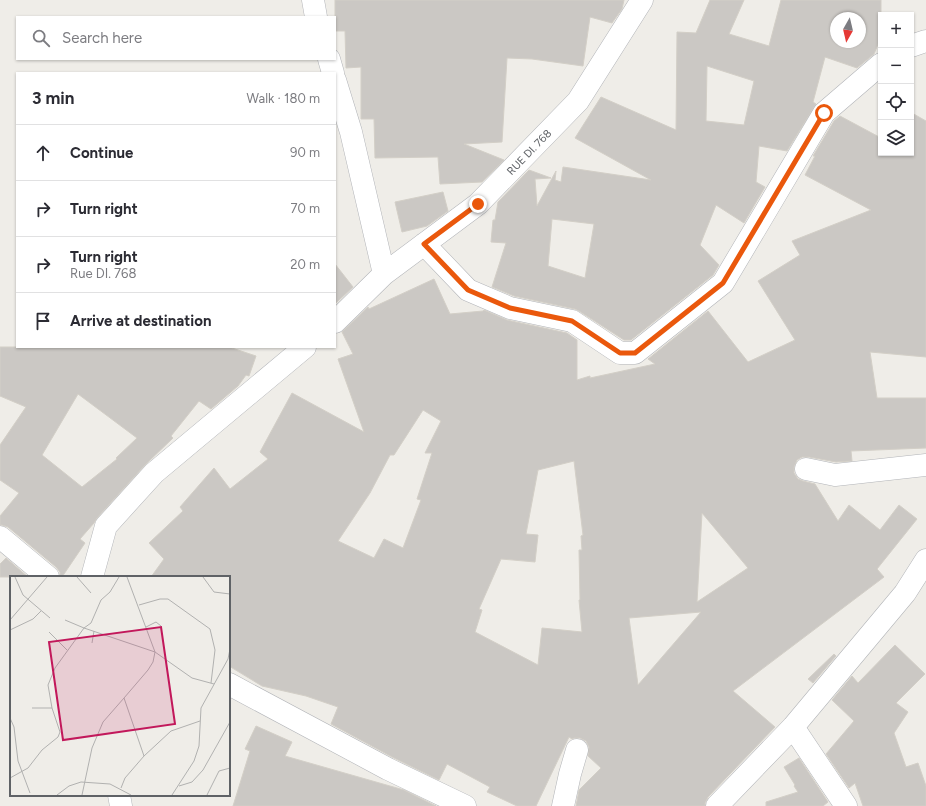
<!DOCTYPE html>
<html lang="en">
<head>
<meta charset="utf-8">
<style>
  body { margin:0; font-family:Figtree,sans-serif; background:#f2f2f3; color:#2b2b33 }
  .controls { position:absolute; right:12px; top:12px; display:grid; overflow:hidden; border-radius:0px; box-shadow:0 1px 3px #0004 }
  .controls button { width:36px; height:36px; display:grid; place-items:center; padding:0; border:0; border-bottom:1px solid #e1e1e2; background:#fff; color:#2b2b33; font:20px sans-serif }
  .compass { position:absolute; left:830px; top:12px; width:36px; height:36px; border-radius:50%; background:#fff; box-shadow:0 1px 3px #0004; rotate:188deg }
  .stop { position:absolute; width:12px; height:12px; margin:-9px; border:3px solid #ea580c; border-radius:50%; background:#fff }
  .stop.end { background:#ea580c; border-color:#fff; box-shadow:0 1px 4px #0008 }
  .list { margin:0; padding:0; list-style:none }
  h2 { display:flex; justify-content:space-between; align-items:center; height:52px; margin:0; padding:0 16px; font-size:17px }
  h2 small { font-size:13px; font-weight:400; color:#7c7c81 }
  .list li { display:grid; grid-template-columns:26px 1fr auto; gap:12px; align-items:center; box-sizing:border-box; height:56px; padding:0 16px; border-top:1px solid #e1e1e2 }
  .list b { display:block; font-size:15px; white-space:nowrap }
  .list p { margin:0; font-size:13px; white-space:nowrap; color:#7c7c81 }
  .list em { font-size:13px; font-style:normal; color:#7c7c81 }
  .icon { flex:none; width:22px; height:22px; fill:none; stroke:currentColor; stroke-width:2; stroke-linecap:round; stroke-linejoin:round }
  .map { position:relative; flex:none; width:926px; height:806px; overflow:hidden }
  .search { position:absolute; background:#fff; box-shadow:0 1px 3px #0004; left:16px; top:16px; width:320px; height:44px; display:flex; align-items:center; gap:10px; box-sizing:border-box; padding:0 14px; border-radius:0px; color:#7c7c81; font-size:15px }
  .panel { position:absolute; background:#fff; box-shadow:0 1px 3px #0004; left:16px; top:72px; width:320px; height:276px; border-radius:0px }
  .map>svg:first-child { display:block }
  .building { fill:#cbc8c4; stroke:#d3cfc7; fill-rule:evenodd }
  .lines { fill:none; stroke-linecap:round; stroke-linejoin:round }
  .minor-casing { stroke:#b2b4b8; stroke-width:23 }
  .minor { stroke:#fff; stroke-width:22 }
  .route { stroke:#ea580c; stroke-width:5 }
  .labels { text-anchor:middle; stroke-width:3; stroke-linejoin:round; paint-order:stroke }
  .street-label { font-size:11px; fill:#5f6266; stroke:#fff }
  .inset-road { fill:none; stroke:#b1b1b0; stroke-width:1 }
  .view { fill:#c2185b; fill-opacity:0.15; stroke:#c2185b; stroke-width:2 }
  .inset-edge { fill:none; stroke:#5f6266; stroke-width:2 }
</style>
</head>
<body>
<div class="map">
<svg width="926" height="806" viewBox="0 0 926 806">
  <rect width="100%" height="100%" fill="#efede8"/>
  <path class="building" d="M 335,0 L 624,0 L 622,9 L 612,23 L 590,17 L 583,66 L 532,59 L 507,58 L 502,142 L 464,144 L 504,160 L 482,182 L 440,184 L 438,157 L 375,158 L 374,119 L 361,119 L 361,67 L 346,68 L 345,31 L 335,31 Z
    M 710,0 L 744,0 L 729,34 L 769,46 L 781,0 L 881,0 L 881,37 L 874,54 L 857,68 L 825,57 L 813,102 L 816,104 L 787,151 L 759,146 L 756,182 L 765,187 L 744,223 L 716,205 L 700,245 L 719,265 L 713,275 L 631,340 L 624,340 L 579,311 L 575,309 L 514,296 L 492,287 L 506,243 L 491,242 L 493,220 L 495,220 L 498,202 L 529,170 L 551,178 L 535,179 L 537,206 L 556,171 L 555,180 L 561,182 L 563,167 L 651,180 L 575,138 L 601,97 L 676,130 L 677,32 L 696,33 ZM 836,18 L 860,18 L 860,42 L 836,42 ZM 707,66 L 754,81 L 744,125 L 706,121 ZM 552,219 L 594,224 L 585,278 L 548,266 Z
    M 911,113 L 912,113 L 926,121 L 926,357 L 870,352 L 877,398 L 926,398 L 926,448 L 851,451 L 852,461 L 836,462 L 809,457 L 802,457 L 797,460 L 794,467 L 794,473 L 798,479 L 803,481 L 815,484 L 838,521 L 849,505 L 880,530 L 899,505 L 917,519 L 877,569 L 884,577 L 733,691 L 775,727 L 708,797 L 705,803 L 705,806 L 576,806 L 579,790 L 601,768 L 588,756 L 589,747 L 586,741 L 580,738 L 574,738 L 572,739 L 569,737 L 536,806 L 517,806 L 487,792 L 490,787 L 447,764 L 439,780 L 394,758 L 331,724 L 338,707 L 306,696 L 262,686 L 229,666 L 229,577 L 151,577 L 164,559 L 149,543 L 183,511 L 180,507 L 214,468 L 230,489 L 268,459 L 260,452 L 292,393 L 364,432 L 338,359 L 353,354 L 342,332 L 368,307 L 369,309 L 434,279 L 450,314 L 483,311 L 484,310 L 507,320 L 567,333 L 577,340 L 577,380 L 590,376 L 590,378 L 655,364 L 648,359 L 708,311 L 748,362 L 795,340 L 758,281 L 800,255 L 792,241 L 871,210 L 805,175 L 815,156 L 813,156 L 834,121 L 840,116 L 881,138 L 881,153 L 911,153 ZM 423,410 L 441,421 L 425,453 L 432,453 L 417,499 L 421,500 L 403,548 L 384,539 L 374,558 L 338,541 L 370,493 L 390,455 L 394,455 ZM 574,461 L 583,535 L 581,536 L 582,550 L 579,550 L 580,600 L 579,600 L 582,632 L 542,628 L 538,665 L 475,632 L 482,610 L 479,609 L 501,559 L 535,562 L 538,535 L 526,534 L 538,470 ZM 702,513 L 748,568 L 697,602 ZM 701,612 L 638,685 L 629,618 Z
    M 443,192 L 448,211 L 427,226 L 402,232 L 395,202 Z
    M 335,264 L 353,287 L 335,304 Z
    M 0,347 L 229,347 L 256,356 L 249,376 L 246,375 L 238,386 L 211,409 L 199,401 L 171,436 L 173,438 L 145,465 L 97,518 L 94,523 L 80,539 L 85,543 L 62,577 L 60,577 L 60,572 L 56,567 L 8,527 L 2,525 L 0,525 L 0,516 L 19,493 L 0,480 L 0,445 L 26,407 L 0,396 ZM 78,394 L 137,438 L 116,458 L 117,459 L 82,487 L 42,455 Z
    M 6,558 L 28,577 L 0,577 L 0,564 Z
    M 895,645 L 925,674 L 896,703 L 908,712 L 894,733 L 906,767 L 918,763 L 926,786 L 926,806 L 863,806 L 855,783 L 849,788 L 826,754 L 854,721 L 832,700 L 852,676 L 858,683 Z
    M 834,654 L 836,656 L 813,683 L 808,679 Z
    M 256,726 L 292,742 L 285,756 L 404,790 L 436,806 L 233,806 L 250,751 L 245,749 Z
    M 799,758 L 828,802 L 823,806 L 766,806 L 766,802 L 798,792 L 794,786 L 795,785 L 784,767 Z"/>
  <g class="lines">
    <defs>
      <path id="minor" d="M 313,0 L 316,17
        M 911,46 L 926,41
        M 329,59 L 333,73
        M 335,80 L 351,132 L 384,274 L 335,322
        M 424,244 L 468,290 L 510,308 L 572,321 L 620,353 L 635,353 L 723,283 L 824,113 L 881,64
        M 384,274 L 478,204 L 578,101 L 642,0
        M 806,469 L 835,475 L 926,465
        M 0,537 L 48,577
        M 92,577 L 106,526 L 154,473 L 305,347
        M 229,684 L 388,769 L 465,806
        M 793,727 L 846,806
        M 119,795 L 121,806
        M 563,806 L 570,774 L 577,750
        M 717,806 L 793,727 L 905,593 L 926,560"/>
    </defs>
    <use href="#minor" class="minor-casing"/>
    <use href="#minor" class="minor"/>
  </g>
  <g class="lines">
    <path class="route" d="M 478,204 L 424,244 L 468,290 L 510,308 L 572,321 L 620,353 L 635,353 L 723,283 L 824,113"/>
  </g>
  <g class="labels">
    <g class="street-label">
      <text transform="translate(529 152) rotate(-46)" y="4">RUE DI. 768</text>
    </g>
  </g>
  <g transform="translate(10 576)">
    <rect width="220" height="220" fill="#efede8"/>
    <path class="inset-road" d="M 5,1 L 13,19 L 40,42M 67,1 L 81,17M 109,1 L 100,16 L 91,24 L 81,47 L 74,52 L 145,76 L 182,102 L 204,108M 193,1 L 204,16 L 220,18M 129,29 L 150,23 L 158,23 L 200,53 L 205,74 L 201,107M 0,44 L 37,1M 136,51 L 146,46 L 151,50M 0,54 L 23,43 L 31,35M 39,56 L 57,74M 82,67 L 84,55M 22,132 L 42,132M 0,142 L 4,151 L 8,185 L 20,217M 134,180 L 161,155 L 190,145M 0,202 L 18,192 L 32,174 L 48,161 L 50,156 L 42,132 L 38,109 L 45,92 L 74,52 L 55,44M 169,210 L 182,206 L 193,194 L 220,146M 111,212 L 115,202 L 134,180 L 114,122 L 138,94 L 143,86 L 145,76 L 117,1M 47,219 L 59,210 L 71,206 L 100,208 L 121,219M 72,219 L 82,172 L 93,146 L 114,122M 162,219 L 184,185 L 189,170 L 191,132 L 218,83 L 220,73M 197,219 L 209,195 L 220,192"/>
    <path class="view" d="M 151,51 L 165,148 L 53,164 L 39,66 Z"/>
    <rect width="220" height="220" class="inset-edge"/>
  </g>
</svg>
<div class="controls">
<button>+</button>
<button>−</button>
<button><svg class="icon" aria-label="locate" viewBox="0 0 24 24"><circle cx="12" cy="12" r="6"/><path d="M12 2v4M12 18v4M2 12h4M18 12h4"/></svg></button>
<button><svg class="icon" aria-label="layers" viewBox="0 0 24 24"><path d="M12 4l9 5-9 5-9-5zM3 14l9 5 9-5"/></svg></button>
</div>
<svg class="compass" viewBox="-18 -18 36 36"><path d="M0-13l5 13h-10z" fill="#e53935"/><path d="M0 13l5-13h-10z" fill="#7c7c81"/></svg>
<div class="stop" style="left:824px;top:113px"></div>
<div class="stop end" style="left:478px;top:204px"></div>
<div class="search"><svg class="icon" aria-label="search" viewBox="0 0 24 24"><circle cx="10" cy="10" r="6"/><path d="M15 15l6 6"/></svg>Search here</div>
<section class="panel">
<h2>3 min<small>Walk · 180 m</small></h2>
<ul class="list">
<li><svg class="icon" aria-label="ahead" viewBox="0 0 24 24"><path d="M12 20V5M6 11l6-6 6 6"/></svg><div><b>Continue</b></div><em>90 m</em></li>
<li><svg class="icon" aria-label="right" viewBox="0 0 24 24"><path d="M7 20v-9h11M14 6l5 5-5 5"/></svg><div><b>Turn right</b></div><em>70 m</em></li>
<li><svg class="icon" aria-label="right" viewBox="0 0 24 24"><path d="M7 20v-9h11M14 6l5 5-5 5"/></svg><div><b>Turn right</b><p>Rue DI. 768</p></div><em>20 m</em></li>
<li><svg class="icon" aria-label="arrive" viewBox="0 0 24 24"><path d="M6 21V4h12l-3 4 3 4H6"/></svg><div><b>Arrive at destination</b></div></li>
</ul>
</section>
</div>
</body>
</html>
